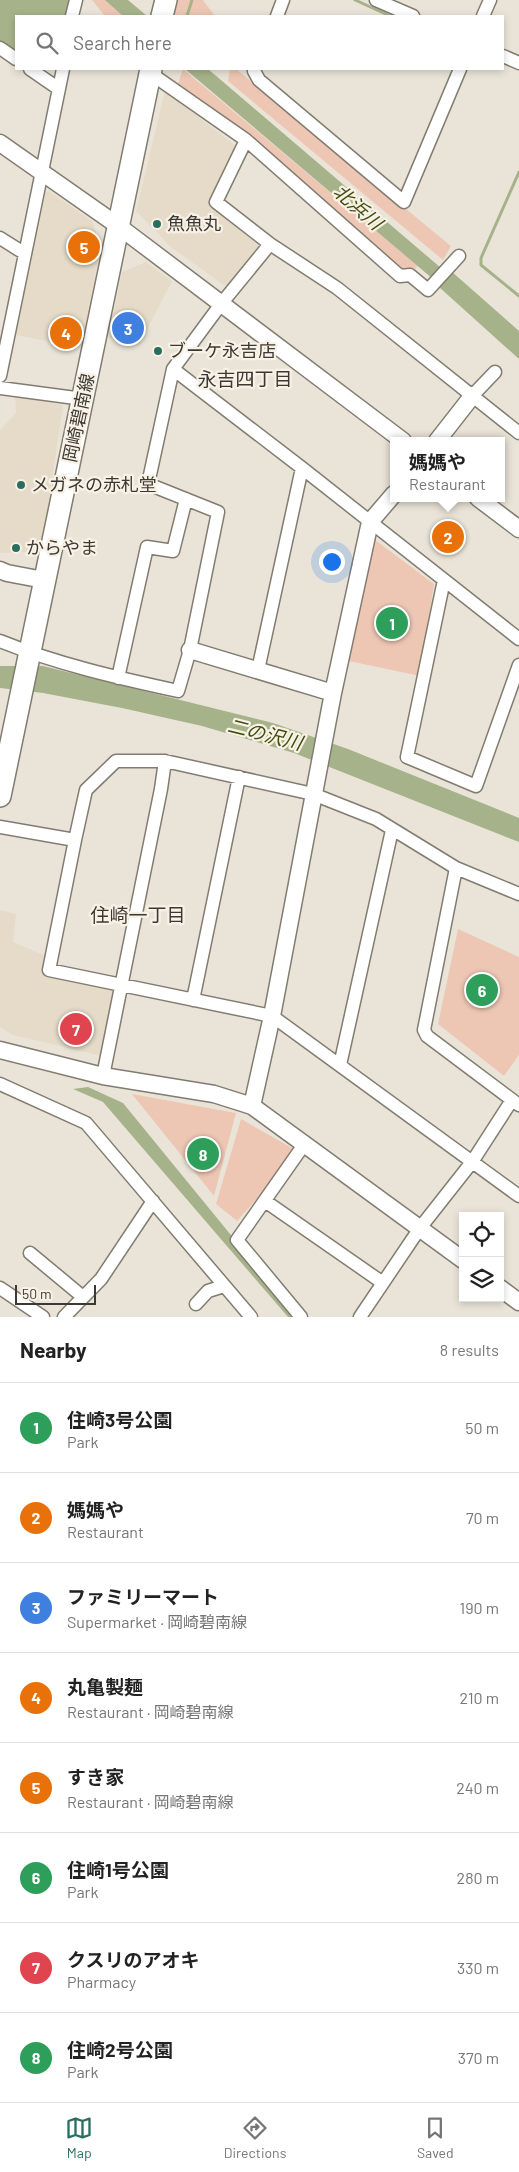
<!DOCTYPE html>
<html lang="en">
<head>
<meta charset="utf-8">
<style>
  body { margin:0; font-family:Barlow,"Noto Sans JP",sans-serif; background:#f2f2f2; color:#222 }
  .controls { position:absolute; right:15px; bottom:15px; display:grid; overflow:hidden; border-radius:0px; box-shadow:0 2px 8px #0003 }
  .controls button { width:45px; height:45px; display:grid; place-items:center; padding:0; border:0; border-bottom:1px solid #e0e0e0; background:#fff; color:#222; font:25px sans-serif }
  .scale { position:absolute; left:15px; bottom:12px; width:81px; box-sizing:border-box; padding-left:5px; border:2px solid #3c3934; border-top:0; font-size:14px; line-height:18px; white-space:nowrap; color:#3c3934; -webkit-text-stroke:4px #f8f1e5; paint-order:stroke }
  .you { position:absolute; left:331px; top:561px; width:18px; height:18px; margin:-12px; border:4px solid #fff; border-radius:50%; background:#1a73e8; box-shadow:0 0 0 8px #1a73e833 }
  .badge { display:grid; place-items:center; width:32px; height:32px; border-radius:50%; background:#2a6e60; color:#fff; font-size:16px; font-weight:700 }
  .pin { position:absolute; translate:-50% -50%; border:2px solid #fff; box-shadow:0 1px 5px #0006 }
  .popup { position:absolute; left:390px; top:437px; width:115px; height:65px; box-sizing:border-box; display:grid; place-content:center; border-radius:0px; background:#fff; filter:drop-shadow(0 1px 4px #0005); font-size:16px; white-space:nowrap; color:#767676 }
  .popup b { font-size:19px; color:#222 }
  .popup::after { content:''; position:absolute; left:50%; top:100%; margin-left:-10px; border:10px solid transparent; border-top-color:#fff }
  .list { margin:0; padding:0; list-style:none }
  h2 { display:flex; justify-content:space-between; align-items:center; height:65px; margin:0; padding:0 20px; font-size:21px }
  h2 small { font-size:16px; font-weight:400; color:#767676 }
  .list li { display:grid; grid-template-columns:32px 1fr auto; gap:15px; align-items:center; box-sizing:border-box; height:90px; padding:0 20px; border-top:1px solid #e0e0e0 }
  .list b { display:block; font-size:19px; white-space:nowrap }
  .list p { margin:0; font-size:16px; white-space:nowrap; color:#767676 }
  .list em { font-size:16px; font-style:normal; color:#767676 }
  .icon { flex:none; width:28px; height:28px; fill:none; stroke:currentColor; stroke-width:2; stroke-linecap:round; stroke-linejoin:round }
  .map { position:relative; flex:none; width:519px; height:1317px; overflow:hidden }
  .search { position:absolute; background:#fff; box-shadow:0 2px 8px #0003; left:15px; right:15px; top:15px; height:55px; display:flex; align-items:center; gap:12px; box-sizing:border-box; padding:0 18px; border-radius:0px; color:#767676; font-size:19px }
  .sheet { height:785px; background:#fff }
  nav { display:flex; justify-content:space-around; align-items:center; box-sizing:border-box; height:70px; border-top:1px solid #e0e0e0; background:#fff; font-size:14px; color:#767676 }
  nav a { display:grid; justify-items:center; gap:2px }
  nav .on { color:#2a6e60 }
  .map>svg:first-child { display:block }
  .built { fill:#e5dbc8 }
  .green { fill:#eec7b4 }
  .water { fill:#a6b38a }
  .lines { fill:none; stroke-linecap:round; stroke-linejoin:round }
  .stream { stroke:#a6b38a; stroke-width:3 }
  .minor-casing { stroke:#817c70; stroke-width:15 }
  .tertiary-casing { stroke:#817c70; stroke-width:19 }
  .primary-casing { stroke:#817c70; stroke-width:24 }
  .minor { stroke:#fff; stroke-width:12 }
  .tertiary { stroke:#fff; stroke-width:16 }
  .primary { stroke:#fff; stroke-width:21 }
  .poi-dot { fill:#2a6e60; stroke:#f8f1e5; stroke-width:2 }
  .labels { text-anchor:middle; stroke-width:4.5; stroke-linejoin:round; paint-order:stroke }
  .poi-label { font-size:18px; fill:#3c3934; stroke:#f8f1e5; text-anchor:start }
  .street-label { font-size:18px; fill:#3c3934; stroke:#f8f1e5 }
  .water-label { font-size:19px; font-style:italic; fill:#3f4d0d; stroke:#f8f1e5 }
  .neighbourhood-label { font-size:19px; fill:#3c3934; stroke:#f8f1e5 }
</style>
</head>
<body>
<div class="map">
<svg width="519" height="1317" viewBox="0 0 519 1317">
  <rect width="100%" height="100%" fill="#eae4d8"/>
  <path class="built" d="M 165,91 L 240,149 L 220,212 L 261,247 L 228,288 L 172,248 L 136,211 Z
    M 49,191 L 92,221 L 101,246 L 81,348 L 16,335 L 46,192 Z
    M 146,262 L 172,281 L 139,345 L 109,337 L 122,272 Z
    M 15,396 L 63,405 L 41,552 L 0,553 L 0,430 L 16,413 Z
    M 0,910 L 16,914 L 13,942 L 46,956 L 44,975 L 119,988 L 102,1056 L 13,1035 L 0,1027 Z"/>
  <path class="green" d="M 92,0 L 108,0 L 125,16 L 105,16 Z
    M 174,0 L 203,0 L 215,16 L 171,16 Z
    M 183,69 L 418,266 L 406,276 L 178,84 Z
    M 230,69 L 236,69 L 451,246 L 443,260 L 228,81 Z
    M 374,539 L 434,584 L 420,676 L 349,661 Z
    M 458,929 L 519,957 L 519,1055 L 504,1076 L 438,1024 Z
    M 132,1094 L 236,1113 L 214,1196 Z
    M 241,1119 L 299,1152 L 237,1221 L 216,1204 Z"/>
  <path class="water" d="M 0,0 L 73,0 L 70,16 L 16,16 L 16,57 L 0,45 Z
    M 105,0 L 128,0 L 147,16 L 123,16 Z
    M 185,69 L 208,69 L 441,268 L 433,279 Z
    M 451,271 L 519,331 L 519,359 L 439,287 Z
    M 0,666 L 43,666 L 273,723 L 348,749 L 519,818 L 519,842 L 294,753 L 202,726 L 122,708 L 43,693 L 0,688 Z
    M 88,1087 L 123,1103 L 298,1317 L 288,1317 L 103,1102 L 73,1089 Z"/>
  <g class="lines">
    <path class="stream" d="M 355,0 L 390,16
      M 187,16 L 192,0
      M 519,172 L 481,258 L 481,265 L 519,296"/>
    <defs>
      <path id="minor" d="M 376,0 L 413,16
        M 72,16 L 76,0
        M 277,16 L 283,0
        M 483,16 L 490,0
        M 0,48 L 16,59
        M 503,56 L 519,63
        M 30,69 L 59,89
        M 255,69 L 254,71 L 259,80 L 404,202 L 460,69
        M 150,73 L 246,140 L 216,202 L 270,244 L 337,288 L 519,433
        M 246,140 L 400,276 L 410,275 L 428,290 L 459,256
        M 0,238 L 24,253
        M 173,369 L 302,468 L 519,639
        M 0,376 L 63,69
        M 0,388 L 83,399
        M 473,395 L 495,372
        M 444,580 L 407,757 L 476,786 L 519,665
        M 0,641 C 57,664 118,678 178,691 L 190,650 L 218,512 L 148,484 L 173,369 L 221,304 L 270,244
        M 258,670 L 302,468
        M 118,678 L 147,547 L 173,551 L 186,499
        M 0,827 L 75,840 L 49,970 L 272,1016 L 519,1196
        M 75,840 L 86,790 L 116,761 L 165,761
        M 456,868 L 424,1030 L 427,1036 L 519,1105
        M 193,1000 L 239,777
        M 340,1065 L 392,830
        M 103,1076 L 161,789 L 165,761 L 313,794 L 376,819 L 456,868 L 519,894
        M 0,1084 L 86,1123 L 251,1317
        M 265,1201 L 383,1283
        M 30,1253 L 83,1297
        M 0,1288 L 43,1317
        M 196,1304 L 208,1291 L 224,1286
        M 64,1317 L 101,1279 L 153,1201
        M 301,1317 L 237,1240 L 303,1146
        M 360,1317 L 420,1228 L 472,1162 L 512,1100"/>
      <path id="tertiary" d="M 0,143 L 117,225 L 403,441
        M 437,441 L 473,395
        M 478,498 L 519,529
        M 0,570 L 7,573 L 44,580
        M 190,650 L 333,693
        M 0,1050 L 103,1076 L 214,1094 L 252,1106 L 463,1260
        M 252,1106 L 272,1016 L 333,693 L 370,522 L 394,494
        M 500,1288 L 519,1302"/>
      <path id="primary" d="M 162,16 L 166,0
        M 0,796 L 151,69"/>
    </defs>
    <use href="#minor" class="minor-casing"/>
    <use href="#tertiary" class="tertiary-casing"/>
    <use href="#primary" class="primary-casing"/>
    <use href="#minor" class="minor"/>
    <use href="#tertiary" class="tertiary"/>
    <use href="#primary" class="primary"/>
  </g>
  <g class="poi-dot">
    <circle cx="157" cy="224" r="5"/>
    <circle cx="158" cy="351" r="5"/>
    <circle cx="21" cy="485" r="5"/>
    <circle cx="16" cy="548" r="5"/>
  </g>
  <g class="labels">
    <g class="poi-label">
      <text x="167" y="230">魚魚丸</text>
      <text x="168" y="357">ブーケ永吉店</text>
      <text x="31" y="491">メガネの赤札堂</text>
      <text x="26" y="554">からやま</text>
    </g>
    <g class="street-label">
      <text transform="translate(79 418) rotate(-78)" y="6">岡崎碧南線</text>
    </g>
    <g class="water-label">
      <text transform="translate(358 207) rotate(41)" y="7">北浜川</text>
      <text transform="translate(265 734) rotate(14)" y="7">二の沢川</text>
    </g>
    <g class="neighbourhood-label">
      <text x="245" y="386">永吉四丁目</text>
      <text x="138" y="922">住崎一丁目</text>
    </g>
  </g>
</svg>
<div class="controls">
<button><svg class="icon" aria-label="locate" viewBox="0 0 24 24"><circle cx="12" cy="12" r="6"/><path d="M12 2v4M12 18v4M2 12h4M18 12h4"/></svg></button>
<button><svg class="icon" aria-label="layers" viewBox="0 0 24 24"><path d="M12 4l9 5-9 5-9-5zM3 14l9 5 9-5"/></svg></button>
</div>
<div class="scale">50 m</div>
<div class="you"></div>
<div class="pin badge" style="left:392px;top:623px;background:#2e9e5b">1</div>
<div class="pin badge" style="left:448px;top:537px;background:#e8710a">2</div>
<div class="popup"><b>媽媽や</b>Restaurant</div>
<div class="pin badge" style="left:128px;top:328px;background:#3f7fe0">3</div>
<div class="pin badge" style="left:66px;top:333px;background:#e8710a">4</div>
<div class="pin badge" style="left:84px;top:247px;background:#e8710a">5</div>
<div class="pin badge" style="left:482px;top:990px;background:#2e9e5b">6</div>
<div class="pin badge" style="left:76px;top:1029px;background:#e0444e">7</div>
<div class="pin badge" style="left:203px;top:1154px;background:#2e9e5b">8</div>
<div class="search"><svg class="icon" aria-label="search" viewBox="0 0 24 24"><circle cx="10" cy="10" r="6"/><path d="M15 15l6 6"/></svg>Search here</div>
</div>
<section class="sheet">
<h2>Nearby<small>8 results</small></h2>
<ul class="list">
<li><span class="badge" style="background:#2e9e5b">1</span><div><b>住崎3号公園</b><p>Park</p></div><em>50 m</em></li>
<li><span class="badge" style="background:#e8710a">2</span><div><b>媽媽や</b><p>Restaurant</p></div><em>70 m</em></li>
<li><span class="badge" style="background:#3f7fe0">3</span><div><b>ファミリーマート</b><p>Supermarket · 岡崎碧南線</p></div><em>190 m</em></li>
<li><span class="badge" style="background:#e8710a">4</span><div><b>丸亀製麺</b><p>Restaurant · 岡崎碧南線</p></div><em>210 m</em></li>
<li><span class="badge" style="background:#e8710a">5</span><div><b>すき家</b><p>Restaurant · 岡崎碧南線</p></div><em>240 m</em></li>
<li><span class="badge" style="background:#2e9e5b">6</span><div><b>住崎1号公園</b><p>Park</p></div><em>280 m</em></li>
<li><span class="badge" style="background:#e0444e">7</span><div><b>クスリのアオキ</b><p>Pharmacy</p></div><em>330 m</em></li>
<li><span class="badge" style="background:#2e9e5b">8</span><div><b>住崎2号公園</b><p>Park</p></div><em>370 m</em></li>
</ul>
</section>
<nav>
<a class="on"><svg class="icon" aria-label="map" viewBox="0 0 24 24"><path d="M3 6l6-2 6 2 6-2v14l-6 2-6-2-6 2zM9 4v14M15 6v14"/></svg>Map</a>
<a><svg class="icon" aria-label="directions" viewBox="0 0 24 24"><path d="M12 3l9 9-9 9-9-9zM9 14v-3h6M13 9l2 2-2 2"/></svg>Directions</a>
<a><svg class="icon" aria-label="saved" viewBox="0 0 24 24"><path d="M7 4h10v16l-5-4-5 4z"/></svg>Saved</a>
</nav>
</body>
</html>
